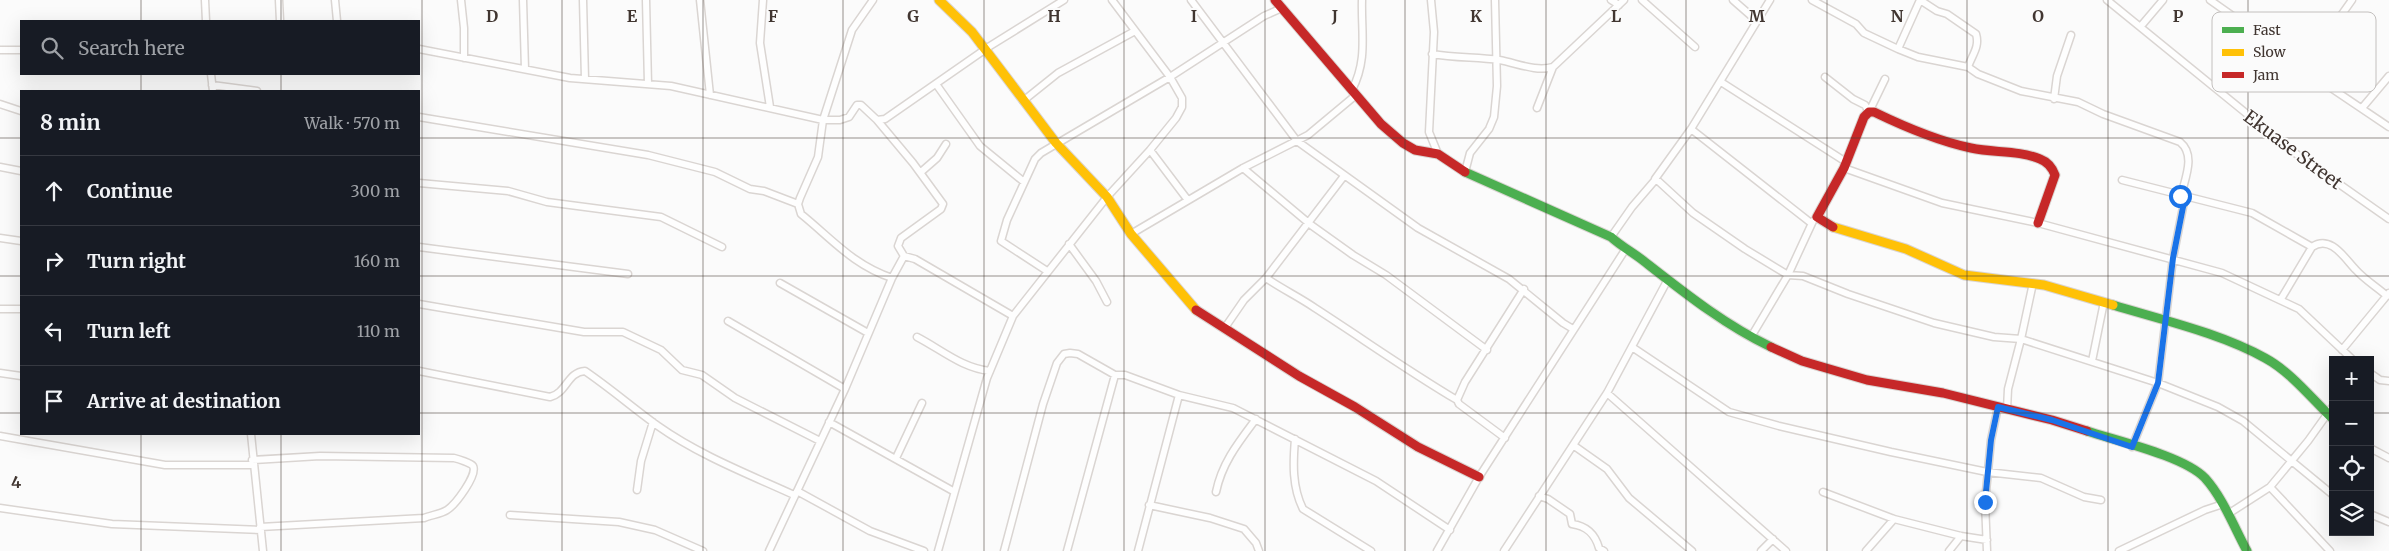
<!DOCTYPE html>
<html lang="en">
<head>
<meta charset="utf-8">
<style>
  body { margin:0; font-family:Merriweather,serif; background:#20242c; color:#f1f3f6 }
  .controls { position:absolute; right:15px; bottom:15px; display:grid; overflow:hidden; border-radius:0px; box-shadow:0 5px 20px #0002 }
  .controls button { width:45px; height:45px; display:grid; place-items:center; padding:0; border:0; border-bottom:1px solid #363941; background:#171b24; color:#f1f3f6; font:25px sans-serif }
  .stop { position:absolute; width:15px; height:15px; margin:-11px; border:4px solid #1a73e8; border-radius:50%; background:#fff }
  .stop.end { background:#1a73e8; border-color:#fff; box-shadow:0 1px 5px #0008 }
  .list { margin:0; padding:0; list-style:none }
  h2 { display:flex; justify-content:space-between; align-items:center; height:65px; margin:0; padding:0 20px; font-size:21px }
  h2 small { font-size:16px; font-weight:400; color:#9ea1a6 }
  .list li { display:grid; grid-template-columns:32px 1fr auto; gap:15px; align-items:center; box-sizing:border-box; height:70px; padding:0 20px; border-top:1px solid #363941 }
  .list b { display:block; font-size:19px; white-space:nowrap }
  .list em { font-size:16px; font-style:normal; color:#9ea1a6 }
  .icon { flex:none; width:28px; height:28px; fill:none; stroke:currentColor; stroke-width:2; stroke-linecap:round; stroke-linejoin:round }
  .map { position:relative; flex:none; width:2389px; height:551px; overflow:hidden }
  .search { position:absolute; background:#171b24; box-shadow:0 5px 20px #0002; left:20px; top:20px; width:400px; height:55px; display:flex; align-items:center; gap:12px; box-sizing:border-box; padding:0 18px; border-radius:0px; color:#9ea1a6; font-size:19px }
  .panel { position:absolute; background:#171b24; box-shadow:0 5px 20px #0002; left:20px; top:90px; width:400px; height:345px; border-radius:0px }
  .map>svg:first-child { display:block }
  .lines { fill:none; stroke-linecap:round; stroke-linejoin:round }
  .street-casing { stroke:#dad5d2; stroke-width:9 }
  .fast-casing { stroke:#dad5d2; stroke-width:11 }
  .slow-casing { stroke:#dad5d2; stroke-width:11 }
  .jam-casing { stroke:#dad5d2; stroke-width:11 }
  .street { stroke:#fefefe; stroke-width:6 }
  .fast { stroke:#4caf50; stroke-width:9 }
  .slow { stroke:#ffc107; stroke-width:9 }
  .jam { stroke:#c62828; stroke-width:9 }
  .route { stroke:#1a73e8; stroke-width:6 }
  .grid { fill:none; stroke:#413631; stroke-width:1; stroke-opacity:0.55 }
  .labels { text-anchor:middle; stroke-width:4; stroke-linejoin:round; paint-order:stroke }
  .street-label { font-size:18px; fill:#413631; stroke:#fbfbfb }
  .key { fill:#fbfbfb; stroke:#c3c0be; stroke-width:1 }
  .key-label { font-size:14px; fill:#413631 }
  .grid-label { font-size:16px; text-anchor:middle; font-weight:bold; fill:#413631; stroke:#fbfbfb; stroke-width:4; stroke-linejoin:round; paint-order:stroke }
</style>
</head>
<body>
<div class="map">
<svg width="2389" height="551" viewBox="0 0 2389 551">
  <rect width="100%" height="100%" fill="#fbfbfb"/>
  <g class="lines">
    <defs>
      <path id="street" d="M 205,0 L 206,21
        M 279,0 L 280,21
        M 335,0 L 337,21
        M 461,0 L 464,28 L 464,58
        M 523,0 L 525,69
        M 583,0 L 585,79
        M 646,0 L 648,84
        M 700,0 L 710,95
        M 763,0 L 760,43 L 770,107
        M 1191,0 L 1297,141 L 1418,228 L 1509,279 L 1563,323 L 1573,329
        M 1431,0 L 1434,32 L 1429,132 L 1438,154
        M 1611,0 L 1619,5
        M 1642,0 L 1695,47
        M 1733,0 L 1757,21
        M 1812,0 L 1856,24 L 1864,33 L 1898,49
        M 1920,0 L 1937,11 L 1947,14 L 1976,34 C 1980,47 1972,55 1968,67 L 1978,74 L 2021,91 L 2078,102 L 2103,114 L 2180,142 C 2196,155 2185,178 2181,196
        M 1920,0 L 1898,49 L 1918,57 L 1968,67
        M 2107,0 L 2295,153 L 2389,219
        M 2210,0 L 2254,31 L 2285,57 L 2389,127
        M 2141,26 L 2163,0
        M 419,49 L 570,78 L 671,86 L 823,120 L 852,30 L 873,0
        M 0,50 L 21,50
        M 1432,54 C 1455,58 1477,57 1499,60 C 1517,63 1535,72 1553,67 L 1624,0
        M 2303,69 L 2352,0
        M 211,74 L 213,91
        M 1825,77 L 1853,99 L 1865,105 L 1869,112 L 1885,79
        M 1721,82 L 1846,162
        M 936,84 L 980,146 L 1024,182
        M 212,85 L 257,91
        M 1352,90 C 1368,59 1361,33 1362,0
        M 2054,99 L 2057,76 L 2071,35
        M 1023,101 L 1058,73 L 1135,31
        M 0,104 L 21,111
        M 1537,108 L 1553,67
        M 2362,108 L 2389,76
        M 419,117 L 648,155 L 715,172 L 750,189 L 764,191 L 798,204
        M 877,120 L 913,163 L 943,204 L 941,209 L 901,238 L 898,246 L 904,256
        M 1691,129 L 1811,223
        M 1150,150 L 1187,199
        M 0,167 L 21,171
        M 1243,168 L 1311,225 L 1353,255 L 1386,275 L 1487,350
        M 1844,168 L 1942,203 L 2038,223 L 2222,273 L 2299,309 L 2353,360
        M 921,172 L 937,158 L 946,144
        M 1465,172 L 1470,153 L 1489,129 L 1494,117 L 1497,86 L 1495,0
        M 1656,179 L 1693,213 L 1745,249 L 1788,275 L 1803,276 L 1848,294 L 1934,323 L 1994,337 L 2021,339 L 2008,389 L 2007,409
        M 2122,180 L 2252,213 L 2312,247
        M 419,183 L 508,191 L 547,202 L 661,217 L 722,247
        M 1131,234 L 1243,168 L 1308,135 L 1356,95
        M 1611,237 L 1632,207 L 1656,179 L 1655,179 L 1691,129 L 1770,0
        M 0,238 L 21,241
        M 1069,244 L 1096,281 L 1107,302
        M 419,247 L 628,274
        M 1047,271 L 1001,241 L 1007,220 L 1035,159 L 1041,153 L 1170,77 L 1264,16 L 1282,8
        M 892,278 C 853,265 832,239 801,214 L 798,204 L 800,198 L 818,157 L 823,120 L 840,120 L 849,117 L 857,105 L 861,105 L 877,120 L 885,119 L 990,46 L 1064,0
        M 1266,278 C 1282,289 1299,297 1315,308 C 1363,339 1408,371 1457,400 L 1459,404 L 1505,438
        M 780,283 L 868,333
        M 2033,283 L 2021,339 L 2158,383 L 2218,407 L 2243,421 L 2333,495
        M 2281,299 L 2312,247 C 2331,234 2345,259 2356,270 C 2365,280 2377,287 2387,296
        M 419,304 L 584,332 L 623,332 L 661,350 L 682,370 L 702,375 L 735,398 L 820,441
        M 0,309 L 21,309
        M 728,321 L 845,389
        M 1224,329 L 1244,300 L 1266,278 L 1344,176
        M 917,337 C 942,350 962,368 990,371
        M 1751,337 L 1788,275 L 1813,221
        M 1632,347 L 1729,412 L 1779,426 L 1891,452 L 1987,472 L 2041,478 L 2084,497 L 2101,500
        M 2342,350 L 2389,293
        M 2092,361 L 2104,302
        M 419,371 L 550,397 C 567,393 567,372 585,371 C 610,388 633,408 658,426 C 699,455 748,474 794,495
        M 0,373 L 21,376
        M 2370,373 L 2380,380 L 2389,381
        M 1607,393 L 1786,551
        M 1457,400 L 1465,382 L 1524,289
        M 829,422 L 953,491
        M 251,434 L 263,551
        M 0,436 L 165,465 L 253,465
        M 1295,439 C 1293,463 1292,487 1303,509 L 1371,551
        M 1573,445 L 1607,469 L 1629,498 L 1692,551
        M 2132,447 L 2158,383 L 2173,258 L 2185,197
        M 2370,448 L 2389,458
        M 896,458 L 922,403
        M 252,460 L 320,456 L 454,458 C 458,459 471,463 473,466 C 478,475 455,505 447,510 C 441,514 431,515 424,518 L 260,527
        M 637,490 L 641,461 L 653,422
        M 797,491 L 870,531 L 924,551
        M 1216,492 C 1222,463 1238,443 1256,419
        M 1823,492 L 1894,519 L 1961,536 L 1987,540
        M 1539,496 L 1548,499 L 1570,514 L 1572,524 C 1587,526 1595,534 1599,548 L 1604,551
        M 1149,505 L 1210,518 L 1244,529 L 1256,543 L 1259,551
        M 0,508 L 112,524 L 261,530
        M 2228,514 L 2270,487
        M 2370,514 L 2389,522
        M 510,515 L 619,522 L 655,530 L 703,551
        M 769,551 L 845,389 L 892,278 L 904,256 L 915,259 L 1013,316
        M 938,551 L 987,378 L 1013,316 L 1107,197 L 1150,150 L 1176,118 L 1182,107 L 1182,98 L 1170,77 L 1112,0
        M 1004,551 L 1043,404 L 1057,363 L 1064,354 L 1070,353 L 1078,354 L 1115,375 L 1125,375 L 1179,395 L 1233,408 L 1376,481 L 1450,530
        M 1067,551 L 1115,375
        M 1138,551 L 1179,395
        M 1437,551 L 1479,477 L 1625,250
        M 1504,551 L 1607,393 L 1667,281
        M 1761,551 L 1773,539
        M 1866,551 L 1894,519
        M 1949,551 L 1961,536
        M 1987,551 L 1985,502 L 1991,440 L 1998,407
        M 2119,551 L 2205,510 L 2223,504
        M 2330,551 L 2270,487 L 2308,441 L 2333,406"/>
      <path id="fast" d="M 1465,172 L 1611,237 C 1622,247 1634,253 1645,262 C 1686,294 1725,325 1771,347
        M 2113,305 C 2162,320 2220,333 2265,358 C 2291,372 2312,399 2333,419
        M 2087,431 C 2117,441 2184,456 2205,478 C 2223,498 2234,527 2247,551"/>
      <path id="slow" d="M 939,0 L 972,32 L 1056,143 L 1107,197 L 1131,234 L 1196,310
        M 1833,227 L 1906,249 L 1964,275 L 2044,285 L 2113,305"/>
      <path id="jam" d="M 1275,0 L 1381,124 L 1403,143 L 1415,150 L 1438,154 L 1465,172
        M 1833,227 L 1817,217 L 1844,168 L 1864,117 L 1869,112 L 1874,112 C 1905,127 1937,141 1971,148 C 1994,153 2018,150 2040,159 C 2048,162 2052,167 2055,175 L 2038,223
        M 1196,310 L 1299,376 L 1355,407 L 1418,447 L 1479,477
        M 1771,347 L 1802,361 L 1867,380 L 1943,393 L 2052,420 L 2087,431"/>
    </defs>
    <use href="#street" class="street-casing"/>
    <use href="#fast" class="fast-casing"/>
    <use href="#slow" class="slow-casing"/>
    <use href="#jam" class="jam-casing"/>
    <use href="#street" class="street"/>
    <use href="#fast" class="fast"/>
    <use href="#slow" class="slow"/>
    <use href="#jam" class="jam"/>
  </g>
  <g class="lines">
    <path class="route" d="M 1985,502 L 1991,440 L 1998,407 L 2052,420 L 2132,447 L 2158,383 L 2173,258 L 2185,197 L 2180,196"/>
  </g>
  <path class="grid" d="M 141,0 L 141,21M 281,0 L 281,21M 422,0 L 422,551M 562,0 L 562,551M 703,0 L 703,551M 843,0 L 843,551M 984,0 L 984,551M 1124,0 L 1124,551M 1265,0 L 1265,551M 1405,0 L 1405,551M 1546,0 L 1546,551M 1686,0 L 1686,551M 1827,0 L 1827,551M 1967,0 L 1967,551M 2108,0 L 2108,551M 2248,0 L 2248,551M 141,74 L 141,91M 281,74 L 281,91M 0,138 L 21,138M 419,138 L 2389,138M 0,276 L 21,276M 419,276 L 2389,276M 0,413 L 21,413M 419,413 L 2333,413M 2370,413 L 2389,413M 141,434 L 141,551M 281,434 L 281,551"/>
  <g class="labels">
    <g class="street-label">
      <text transform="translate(2293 150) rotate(37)" y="6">Ekuase Street</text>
    </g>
  </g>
  <rect x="2212" y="12" width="164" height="80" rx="8" class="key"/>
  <rect x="2222" y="27" width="22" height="6" fill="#4caf50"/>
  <rect x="2222" y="49" width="22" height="7" fill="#ffc107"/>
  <rect x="2222" y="72" width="22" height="6" fill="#c62828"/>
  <g class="key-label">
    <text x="2253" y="35">Fast</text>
    <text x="2253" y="57">Slow</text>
    <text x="2253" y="80">Jam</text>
  </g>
  <g class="grid-label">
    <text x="492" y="22">D</text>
    <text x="632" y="22">E</text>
    <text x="773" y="22">F</text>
    <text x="913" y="22">G</text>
    <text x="1054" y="22">H</text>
    <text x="1194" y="22">I</text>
    <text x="1335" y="22">J</text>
    <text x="1476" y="22">K</text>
    <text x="1616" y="22">L</text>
    <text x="1757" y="22">M</text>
    <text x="1897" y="22">N</text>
    <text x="2038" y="22">O</text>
    <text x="2178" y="22">P</text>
    <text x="16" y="488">4</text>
  </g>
</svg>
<div class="controls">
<button>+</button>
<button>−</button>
<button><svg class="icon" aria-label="locate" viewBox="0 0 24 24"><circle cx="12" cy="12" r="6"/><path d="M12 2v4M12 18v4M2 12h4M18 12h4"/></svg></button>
<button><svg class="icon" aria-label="layers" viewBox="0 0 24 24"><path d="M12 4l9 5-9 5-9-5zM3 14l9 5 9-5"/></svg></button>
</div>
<div class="stop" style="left:2180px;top:196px"></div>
<div class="stop end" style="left:1985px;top:502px"></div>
<div class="search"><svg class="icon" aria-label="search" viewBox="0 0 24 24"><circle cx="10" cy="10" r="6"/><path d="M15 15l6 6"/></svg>Search here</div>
<section class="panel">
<h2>8 min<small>Walk · 570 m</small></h2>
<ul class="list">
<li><svg class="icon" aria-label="ahead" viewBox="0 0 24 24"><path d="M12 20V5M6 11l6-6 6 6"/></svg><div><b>Continue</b></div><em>300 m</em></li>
<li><svg class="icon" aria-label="right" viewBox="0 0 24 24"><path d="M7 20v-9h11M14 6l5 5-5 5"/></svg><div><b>Turn right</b></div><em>160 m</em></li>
<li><svg class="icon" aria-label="left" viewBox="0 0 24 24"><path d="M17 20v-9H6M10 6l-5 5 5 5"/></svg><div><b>Turn left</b></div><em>110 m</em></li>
<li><svg class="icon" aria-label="arrive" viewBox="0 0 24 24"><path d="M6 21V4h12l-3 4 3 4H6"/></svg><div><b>Arrive at destination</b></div></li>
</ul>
</section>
</div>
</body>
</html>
